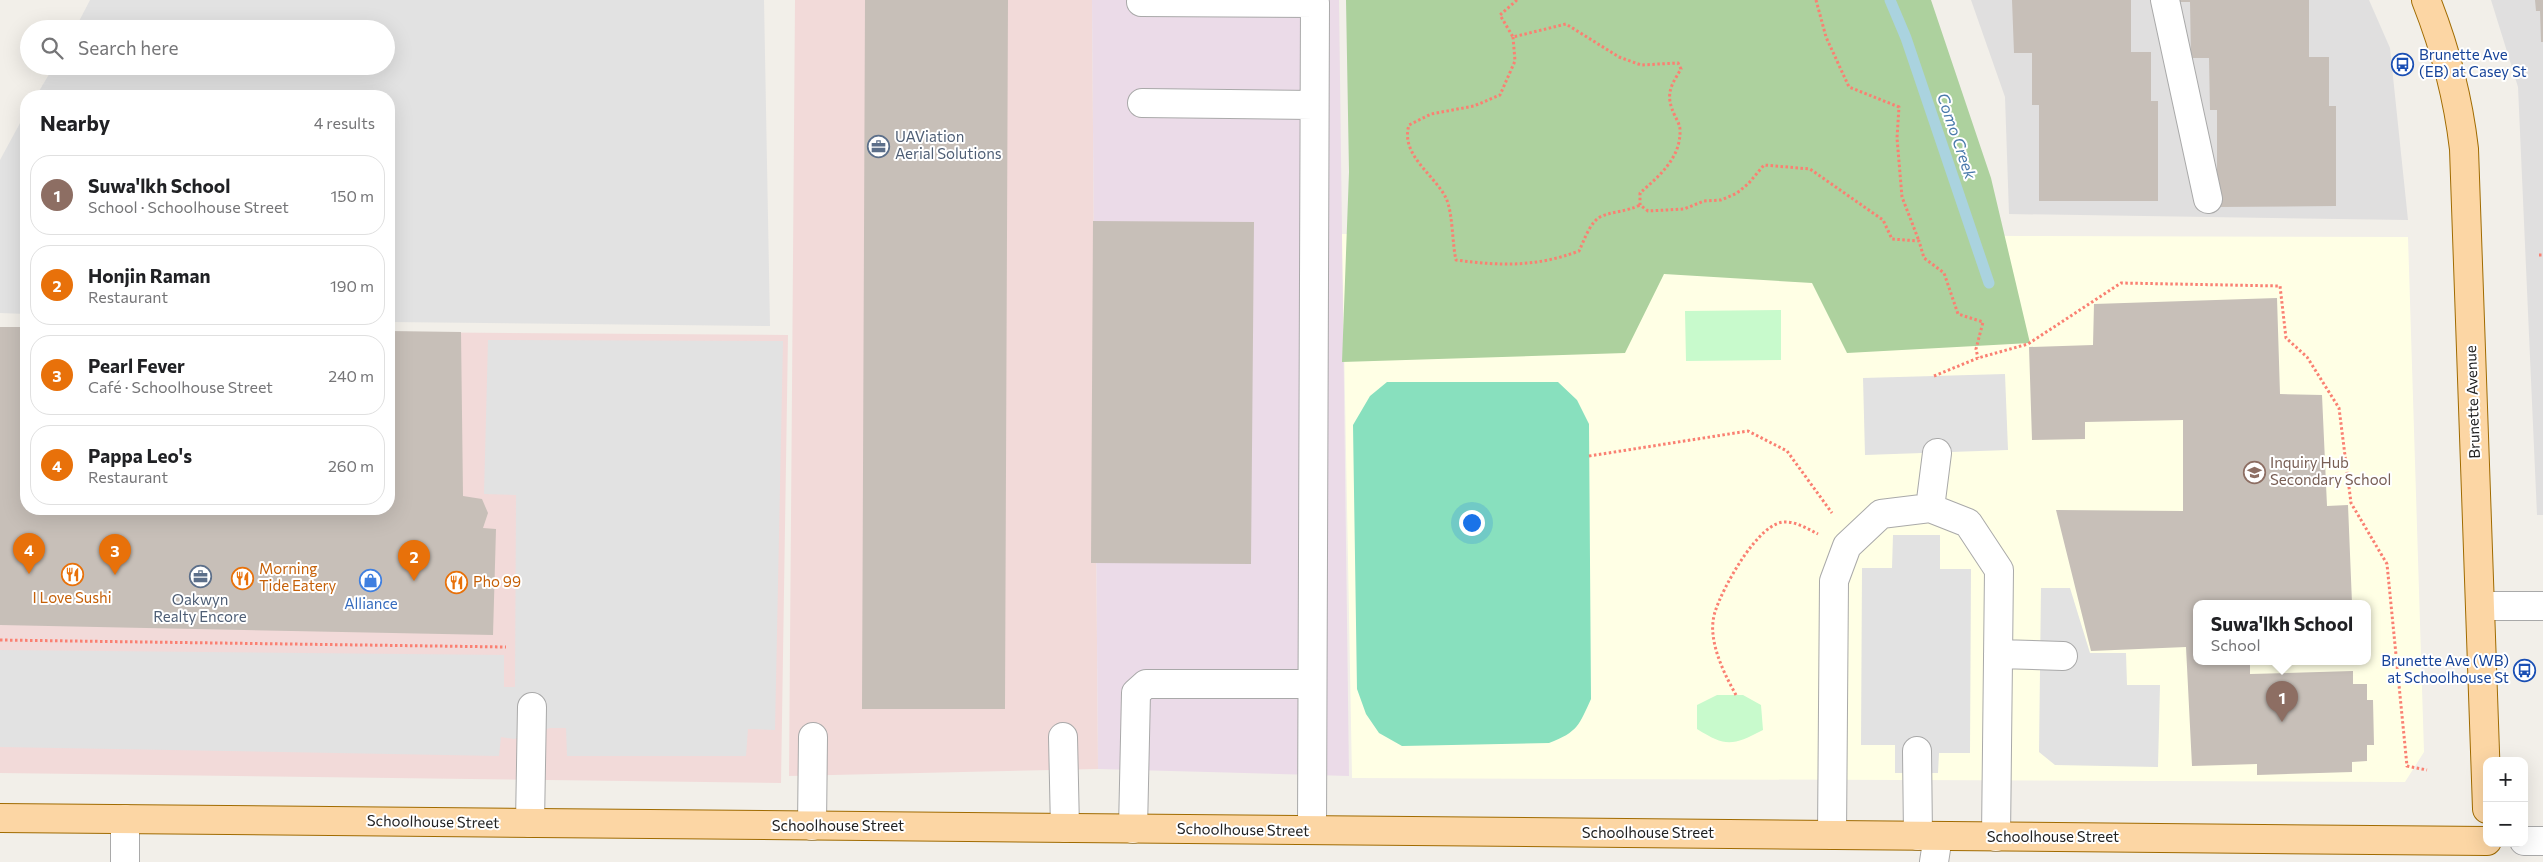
<!DOCTYPE html>
<html lang="en">
<head>
<meta charset="utf-8">
<style>
  body { margin:0; font-family:Commissioner,sans-serif; background:#f2f2f2; color:#202124 }
  .controls { position:absolute; right:15px; bottom:15px; display:grid; overflow:hidden; border-radius:10px; box-shadow:0 5px 20px #0002 }
  .controls button { width:45px; height:45px; display:grid; place-items:center; padding:0; border:0; border-bottom:1px solid #e0e0e0; background:#fff; color:#202124; font:25px sans-serif }
  .you { position:absolute; left:1471px; top:522px; width:18px; height:18px; margin:-12px; border:4px solid #fff; border-radius:50%; background:#1a73e8; box-shadow:0 0 0 8px #1a73e833 }
  .badge { display:grid; place-items:center; width:32px; height:32px; border-radius:50%; background:#0f766e; color:#fff; font-size:16px; font-weight:700 }
  .pin { position:absolute; translate:-50% -41px; filter:drop-shadow(0 1px 2px #0008) }
  .pin::after { content:''; position:absolute; top:26px; width:18px; height:15px; background:inherit; clip-path:polygon(0 0,100% 0,50% 100%) }
  .popup { position:absolute; left:2193px; top:600px; width:178px; height:65px; box-sizing:border-box; display:grid; place-content:center; border-radius:10px; background:#fff; filter:drop-shadow(0 1px 4px #0005); font-size:16px; white-space:nowrap; color:#757577 }
  .popup b { font-size:19px; color:#202124 }
  .popup::after { content:''; position:absolute; left:50%; top:100%; margin-left:-10px; border:10px solid transparent; border-top-color:#fff }
  .list { margin:0; padding:0; list-style:none }
  h2 { display:flex; justify-content:space-between; align-items:center; height:65px; margin:0; padding:0 20px; font-size:21px }
  h2 small { font-size:16px; font-weight:400; color:#757577 }
  .list li { display:grid; grid-template-columns:32px 1fr auto; gap:15px; align-items:center; box-sizing:border-box; height:80px; margin:0 10px 10px; padding:0 10px; border:1px solid #e0e0e0; border-radius:20px }
  .list b { display:block; font-size:19px; white-space:nowrap }
  .list p { margin:0; font-size:16px; white-space:nowrap; color:#757577 }
  .list em { font-size:16px; font-style:normal; color:#757577 }
  .icon { flex:none; width:28px; height:28px; fill:none; stroke:currentColor; stroke-width:2; stroke-linecap:round; stroke-linejoin:round }
  .map { position:relative; flex:none; width:2543px; height:862px; overflow:hidden }
  .search { position:absolute; background:#fff; box-shadow:0 5px 20px #0002; left:20px; top:20px; width:375px; height:55px; display:flex; align-items:center; gap:12px; box-sizing:border-box; padding:0 18px; border-radius:28px; color:#757577; font-size:19px }
  .panel { position:absolute; background:#fff; box-shadow:0 5px 20px #0002; left:20px; top:90px; width:375px; height:425px; border-radius:20px }
  .map>svg:first-child { display:block }
  .residential { fill:#e0dfdf }
  .commercial { fill:#f2dad9 }
  .industrial { fill:#ebdbe8 }
  .education { fill:#ffffe5; fill-rule:evenodd }
  .forest { fill:#add19e }
  .park { fill:#c8facc }
  .pitch { fill:#88e0be }
  .parking { fill:#e2e2e2 }
  .lines { fill:none; stroke-linecap:round; stroke-linejoin:round }
  .stream { stroke:#aad3df; stroke-width:11 }
  .building { fill:#c7bfb8 }
  .minor-casing { stroke:#a9a9a9; stroke-width:30 }
  .major-casing { stroke:#a06b00; stroke-width:30 }
  .path { stroke:#fa8072; stroke-width:3; stroke-dasharray:2.5 2.5; stroke-linecap:butt }
  .minor { stroke:#fff; stroke-width:28 }
  .major { stroke:#fcd6a4; stroke-width:28 }
  .labels { text-anchor:middle; stroke-width:4; stroke-linejoin:round; paint-order:stroke }
  .transit-label { font-size:15px; fill:#164399; stroke:#fff; text-anchor:start }
  .service-label { font-size:15px; fill:#4e5e75; stroke:#fff; text-anchor:start }
  .street-label { font-size:15px; fill:#222; stroke:#fff }
  .education-label { font-size:15px; fill:#785e54; stroke:#fff; text-anchor:start }
  .food-label { font-size:15px; fill:#c56008; stroke:#fff; text-anchor:start }
  .shop-label { font-size:15px; fill:#366cbe; stroke:#fff }
  .water-label { font-size:16px; font-style:italic; fill:#4a7aab; stroke:#fff }
</style>
</head>
<body>
<div class="map">
<svg width="2543" height="862" viewBox="0 0 2543 862">
  <rect width="100%" height="100%" fill="#f2efe9"/>
  <path class="residential" d="M 1971,0 L 2369,0 L 2390,48 L 2408,220 L 2009,214 L 2005,97 Z
    M 2491,0 L 2543,0 L 2543,515 L 2537,515 L 2518,87 Z"/>
  <path class="commercial" d="M 795,0 L 1092,0 L 1098,769 L 789,776 Z
    M 0,329 L 26,329 L 26,509 L 389,509 L 389,332 L 788,335 L 781,783 L 0,773 Z"/>
  <path class="industrial" d="M 1092,0 L 1339,0 L 1349,776 L 1098,769 Z"/>
  <path class="education" d="M 1342,234 L 2408,237 L 2424,752 L 2405,782 L 1352,778 ZM 2197,603 L 2367,603 L 2367,661 L 2197,661 Z"/>
  <path class="forest" d="M 1346,0 L 1931,0 L 1991,178 L 2030,343 L 1847,353 L 1812,283 L 1664,274 L 1625,353 L 1342,362 L 1349,172 Z"/>
  <path class="park" d="M 1781,310 L 1781,360 L 1686,361 L 1685,311 Z
    M 1717,695 L 1743,695 L 1761,705 L 1763,730 C 1732,746 1726,747 1697,729 L 1697,705 Z"/>
  <path class="pitch" d="M 1387,382 L 1558,382 L 1577,400 L 1589,424 L 1591,699 C 1579,725 1578,732 1549,743 L 1402,746 L 1379,733 L 1366,714 L 1357,689 L 1353,425 L 1370,396 Z"/>
  <path class="parking" d="M 90,0 L 764,0 L 770,326 L 389,322 L 389,96 L 36,96 L 54,66 L 386,66 L 386,29 L 75,29 Z
    M 26,112 L 26,314 L 0,313 L 0,160 Z
    M 488,340 L 783,341 L 775,730 L 748,729 L 746,756 L 567,756 L 566,728 L 550,728 L 514,739 L 501,737 L 499,756 L 0,747 L 0,650 L 504,655 L 504,687 L 515,687 L 516,495 L 484,494 Z
    M 2005,374 L 2008,450 L 1865,455 L 1863,378 Z
    M 1893,535 L 1940,535 L 1940,569 L 1971,569 L 1970,753 L 1939,753 L 1938,773 L 1895,773 L 1895,745 L 1861,745 L 1862,568 L 1892,568 Z
    M 2041,588 L 2070,588 L 2090,653 L 2126,653 L 2127,685 L 2160,685 L 2158,767 L 2055,765 L 2039,752 Z"/>
  <g class="lines">
    <path class="stream" d="M 1890,0 L 1906,38 L 1989,283"/>
  </g>
  <path class="building" d="M 865,0 L 1008,0 L 1005,709 L 862,709 Z
    M 2012,0 L 2131,0 L 2131,52 L 2151,52 L 2151,101 L 2158,101 L 2158,201 L 2039,201 L 2039,105 L 2032,105 L 2032,53 L 2014,53 Z
    M 2173,0 L 2309,0 L 2309,57 L 2329,57 L 2329,106 L 2336,106 L 2336,206 L 2217,207 L 2217,110 L 2210,110 L 2209,58 L 2191,58 L 2190,2 L 2173,2 Z
    M 2535,0 L 2543,0 L 2543,42 L 2541,42 L 2540,11 L 2536,11 Z
    M 1093,221 L 1254,222 L 1251,564 L 1091,563 Z
    M 2277,298 L 2280,394 L 2322,395 L 2327,506 L 2348,505 L 2352,603 L 2197,603 L 2197,661 L 2250,661 L 2250,674 L 2353,671 L 2353,684 L 2367,684 L 2367,700 L 2373,700 L 2374,745 L 2367,745 L 2367,761 L 2352,762 L 2352,772 L 2257,775 L 2257,764 L 2192,766 L 2186,647 L 2091,651 L 2056,510 L 2183,511 L 2183,420 L 2085,422 L 2085,439 L 2032,440 L 2029,347 L 2093,345 L 2094,304 Z
    M 0,327 L 26,327 L 26,509 L 389,509 L 389,331 L 461,332 L 463,496 L 482,499 L 488,513 L 483,528 L 496,529 L 493,635 L 0,625 Z"/>
  <g class="lines">
    <defs>
      <path id="minor" d="M 2165,0 L 2208,199
        M 1141,2 L 1315,3 L 1312,830
        M 1142,103 L 1313,105
        M 1930,508 L 1937,453
        M 2480,606 L 2543,606
        M 1998,654 L 2063,656
        M 1063,737 L 1065,828
        M 1917,751 L 1918,836
        M 125,819 L 125,862
        M 530,823 L 532,707
        M 812,826 L 813,737
        M 1133,829 L 1136,693 L 1146,684 L 1312,684
        M 1832,835 L 1834,581 L 1847,546 L 1881,514 L 1930,508 L 1968,523 L 1999,570 L 1996,837
        M 2524,841 L 2543,841
        M 1934,862 L 1938,836"/>
      <path id="major" d="M 2426,0 C 2445,48 2458,97 2464,149 L 2487,809
        M 0,818 L 2487,841"/>
    </defs>
    <use href="#minor" class="minor-casing"/>
    <use href="#major" class="major-casing"/>
    <path class="path" d="M 1517,0 L 1500,15 L 1513,37 L 1566,24 L 1619,57 L 1641,65 L 1678,63 L 1681,69 C 1670,87 1665,95 1675,116 C 1677,120 1680,125 1680,130 C 1681,158 1659,176 1640,193 L 1640,205 L 1648,211 L 1684,209 L 1704,201 L 1721,200 L 1737,193 L 1748,184 L 1764,165 L 1810,169 L 1883,220 L 1892,239 L 1919,241 L 1924,258 L 1944,273 L 1958,314 L 1983,322 L 1976,349 L 1978,358
      M 1816,0 L 1826,37 L 1849,87 L 1899,107 L 1897,138 L 1902,197 L 1919,241
      M 1513,37 L 1515,61 L 1500,95 L 1474,106 L 1431,114 L 1409,125 C 1400,155 1434,174 1446,198 C 1453,213 1452,243 1456,260 C 1501,266 1536,267 1579,251 C 1584,241 1590,221 1602,216 C 1615,211 1625,212 1640,205
      M 2539,255 L 2543,255
      M 1934,376 L 1978,358 L 2028,344 L 2121,283 L 2280,286 L 2286,338 L 2307,357 L 2339,408 L 2351,503 L 2387,564 L 2407,766 L 2427,770
      M 1589,456 L 1748,431 L 1787,451 L 1832,513
      M 0,640 L 506,647
      M 1736,695 C 1726,677 1715,655 1713,634 C 1712,628 1713,618 1715,612 C 1722,589 1759,520 1786,522 C 1797,522 1808,529 1818,534"/>
    <use href="#minor" class="minor"/>
    <use href="#major" class="major"/>
  </g>
  <defs>
    <symbol id="bus-ring" viewBox="-11 -11 22 22"><circle r="9.5" fill="#fff" stroke="#1a4fb4" stroke-width="1.5"/><path d="M-5-6H5V4H4V6H2V4H-2V6H-4V4H-5ZM-3.5-4V0h7V-4ZM-3.5 1.2v1.5H-2V1.2ZM2 1.2v1.5H3.5V1.2Z" fill="#1a4fb4"/></symbol>
    <symbol id="office-ring" viewBox="-11 -11 22 22"><circle r="9.5" fill="#fff" stroke="#5c6f8a" stroke-width="1.5"/><path d="M-6-3h4V-5.5h4V-3h4V5H-6ZM-1-4.5V-3h2v-1.5ZM-6 0V1H6V0Z" fill="#5c6f8a"/></symbol>
    <symbol id="school-ring" viewBox="-11 -11 22 22"><circle r="9.5" fill="#fff" stroke="#8d6e63" stroke-width="1.5"/><path d="M0-5L7-2L0 1L-7-2ZM-4 1L0 2.5L4 1V4Q0 6-4 4Z" fill="#8d6e63"/></symbol>
    <symbol id="restaurant-ring" viewBox="-11 -11 22 22"><circle r="9.5" fill="#fff" stroke="#e8710a" stroke-width="1.5"/><path d="M-5-6h1v4h1v-4h1v4h1v-4h1v5L-1.5 .5V6h-2V.5L-5-1ZM5-6V6H3V1.5H1.5Q1.5-4 5-6Z" fill="#e8710a"/></symbol>
    <symbol id="shop-ring" viewBox="-11 -11 22 22"><circle r="9.5" fill="#fff" stroke="#3f7fe0" stroke-width="1.5"/><path d="M-5-2.5h2.3a2.7 3.5 0 0 1 5.4 0H5L5.5 6h-11ZM-1.5-2.5h3a1.5 2.3 0 0 0-3 0Z" fill="#3f7fe0"/></symbol>
  </defs>
  <g fill-rule="evenodd">
    <use href="#bus-ring" x="2390" y="52" width="25" height="25"/>
    <use href="#office-ring" x="866" y="134" width="25" height="25"/>
    <use href="#school-ring" x="2242" y="460" width="25" height="25"/>
    <use href="#restaurant-ring" x="60" y="562" width="25" height="25"/>
    <use href="#office-ring" x="188" y="564" width="25" height="25"/>
    <use href="#restaurant-ring" x="230" y="566" width="25" height="25"/>
    <use href="#shop-ring" x="358" y="568" width="25" height="25"/>
    <use href="#restaurant-ring" x="444" y="570" width="25" height="25"/>
    <use href="#bus-ring" x="2512" y="658" width="25" height="25"/>
  </g>
  <g class="labels">
    <g class="transit-label">
      <text x="2419" y="60">Brunette Ave<tspan x="2419" dy="17">(EB) at Casey St</tspan></text>
      <text x="2509" y="666" text-anchor="end">Brunette Ave (WB)<tspan x="2509" dy="17">at Schoolhouse St</tspan></text>
    </g>
    <g class="service-label">
      <text x="895" y="142">UAViation<tspan x="895" dy="17">Aerial Solutions</tspan></text>
      <text x="200" y="605" text-anchor="middle">Oakwyn<tspan x="200" dy="17">Realty Encore</tspan></text>
    </g>
    <g class="street-label">
      <text transform="translate(2473 402) rotate(-92)" y="5">Brunette Avenue</text>
      <text transform="translate(433 822) rotate(1)" y="5">Schoolhouse Street</text>
      <text x="838" y="831">Schoolhouse Street</text>
      <text transform="translate(1243 830) rotate(1)" y="5">Schoolhouse Street</text>
      <text x="1648" y="838">Schoolhouse Street</text>
      <text x="2053" y="842">Schoolhouse Street</text>
    </g>
    <g class="education-label">
      <text x="2270" y="468">Inquiry Hub<tspan x="2270" dy="17">Secondary School</tspan></text>
    </g>
    <g class="food-label">
      <text x="259" y="574">Morning<tspan x="259" dy="17">Tide Eatery</tspan></text>
      <text x="473" y="587">Pho 99</text>
      <text x="72" y="603" text-anchor="middle">I Love Sushi</text>
    </g>
    <g class="shop-label">
      <text x="371" y="609">Alliance</text>
    </g>
    <g class="water-label">
      <text transform="translate(1957 136) rotate(71)" y="6">Como Creek</text>
    </g>
  </g>
</svg>
<div class="controls">
<button>+</button>
<button>−</button>
</div>
<div class="you"></div>
<div class="pin badge" style="left:2282px;top:722px;background:#8d6e63">1</div>
<div class="popup"><b>Suwa'lkh School</b>School</div>
<div class="pin badge" style="left:414px;top:581px;background:#e8710a">2</div>
<div class="pin badge" style="left:115px;top:575px;background:#e8710a">3</div>
<div class="pin badge" style="left:29px;top:574px;background:#e8710a">4</div>
<div class="search"><svg class="icon" aria-label="search" viewBox="0 0 24 24"><circle cx="10" cy="10" r="6"/><path d="M15 15l6 6"/></svg>Search here</div>
<section class="panel">
<h2>Nearby<small>4 results</small></h2>
<ul class="list">
<li><span class="badge" style="background:#8d6e63">1</span><div><b>Suwa'lkh School</b><p>School · Schoolhouse Street</p></div><em>150 m</em></li>
<li><span class="badge" style="background:#e8710a">2</span><div><b>Honjin Raman</b><p>Restaurant</p></div><em>190 m</em></li>
<li><span class="badge" style="background:#e8710a">3</span><div><b>Pearl Fever</b><p>Café · Schoolhouse Street</p></div><em>240 m</em></li>
<li><span class="badge" style="background:#e8710a">4</span><div><b>Pappa Leo's</b><p>Restaurant</p></div><em>260 m</em></li>
</ul>
</section>
</div>
</body>
</html>
